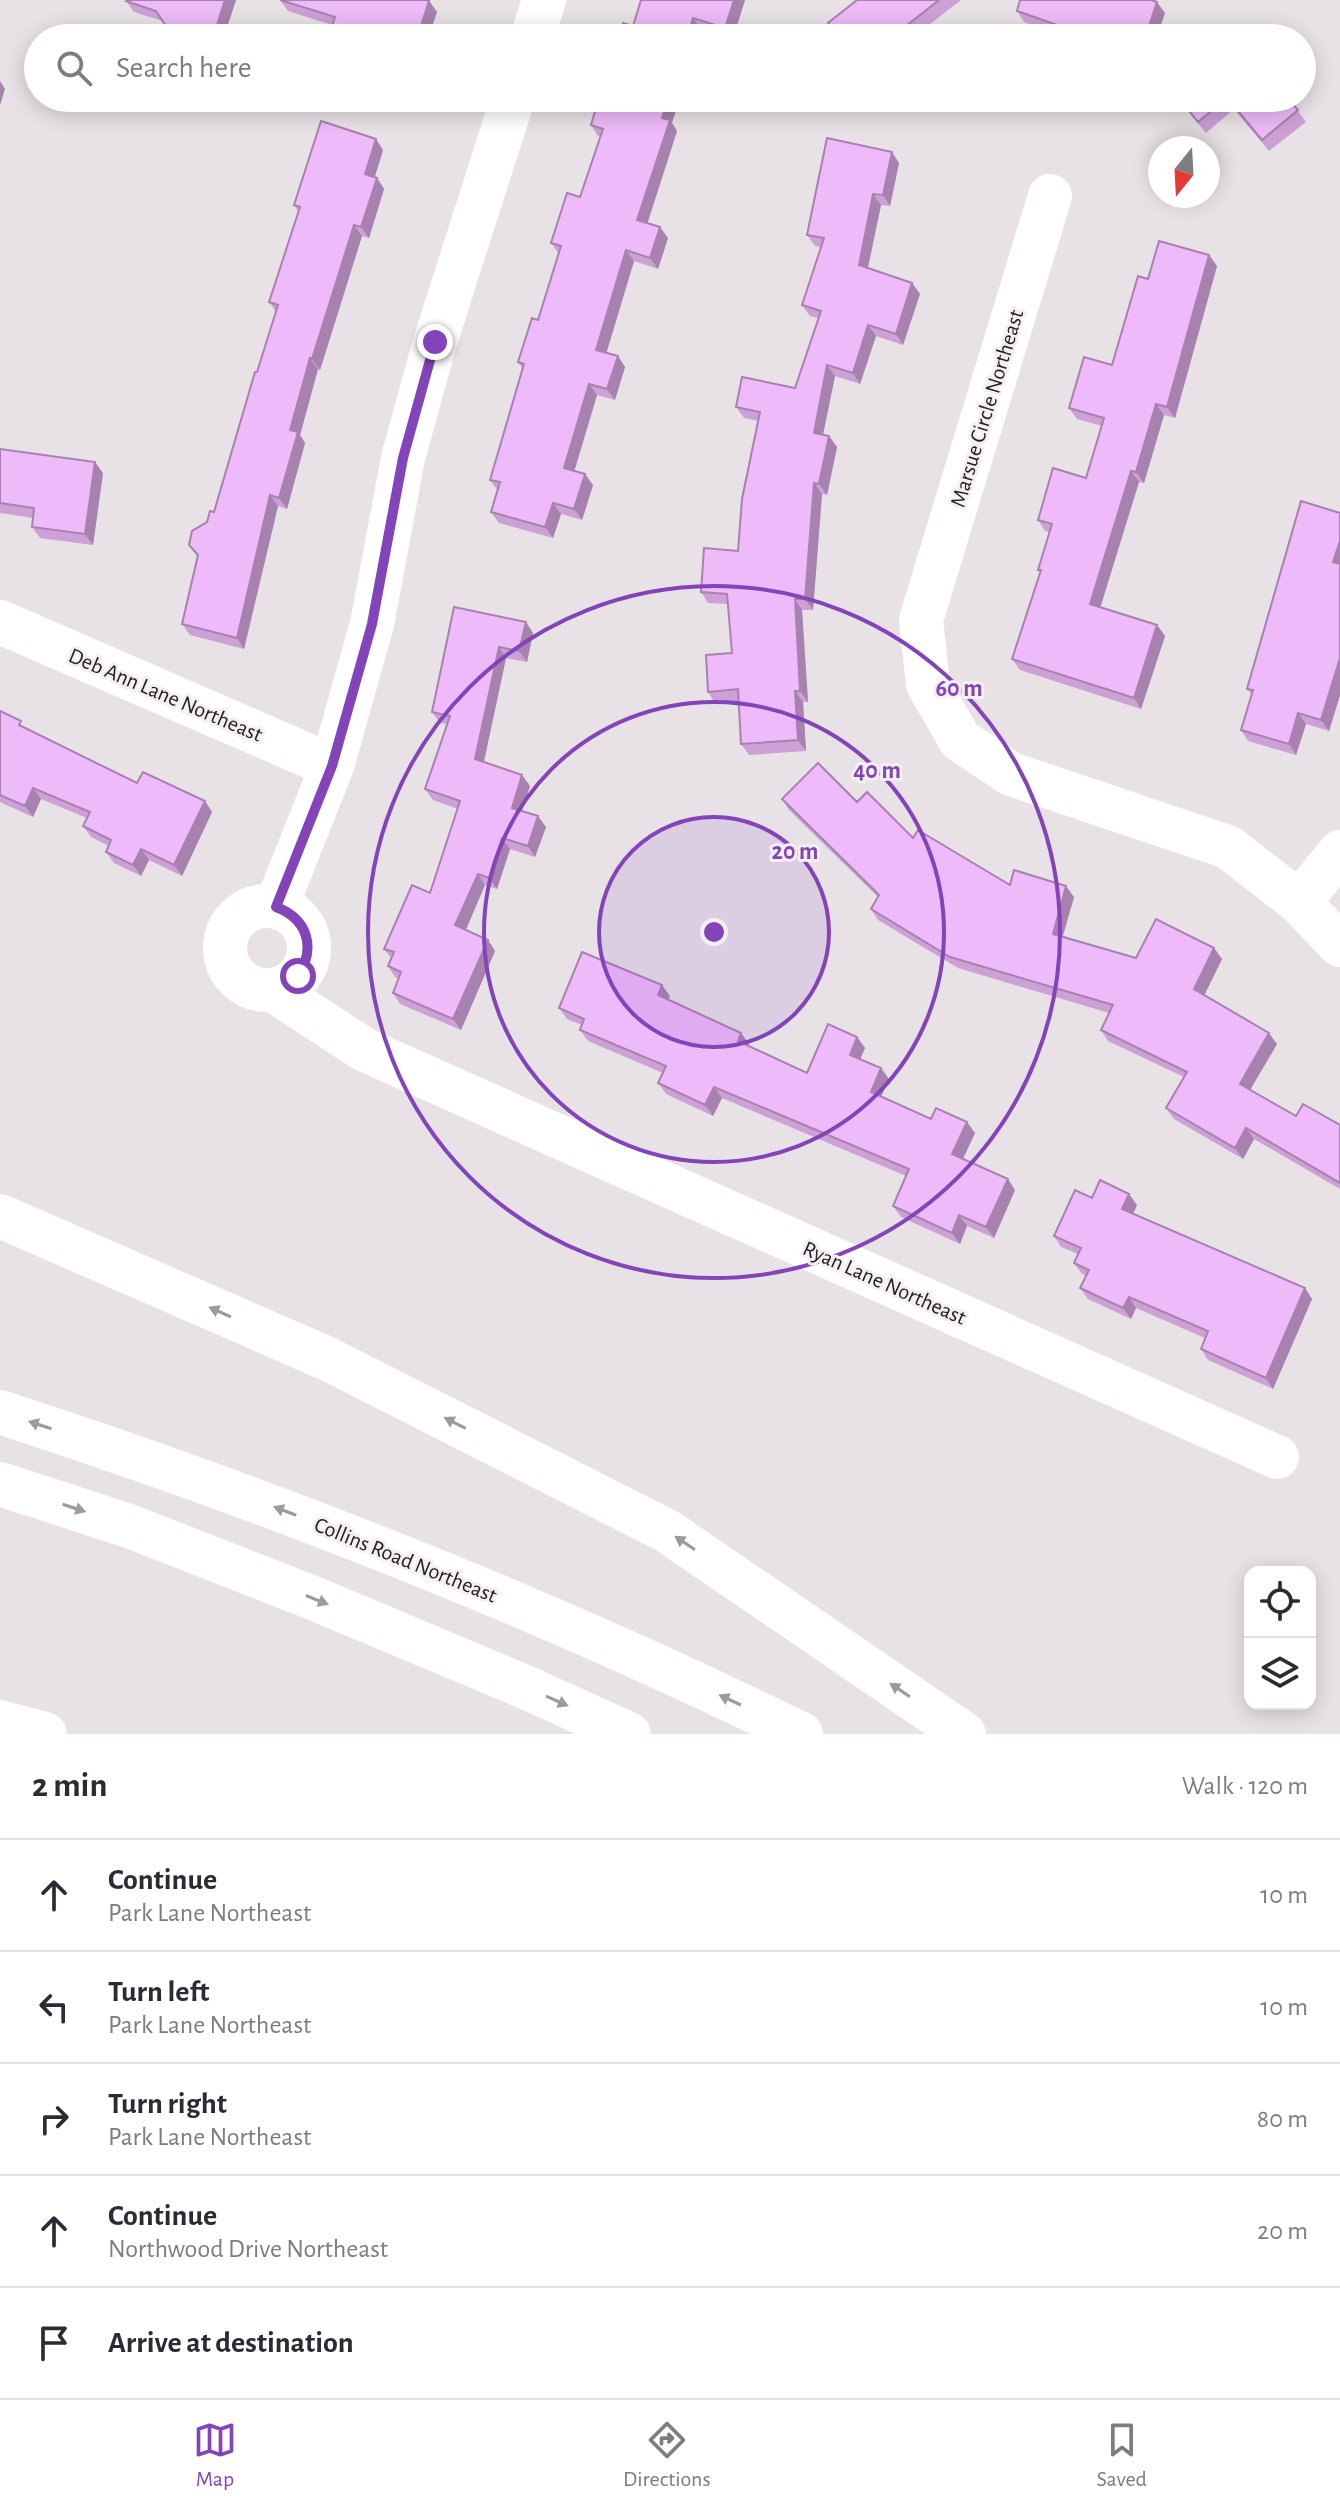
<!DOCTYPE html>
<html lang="en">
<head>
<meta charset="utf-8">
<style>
  body { margin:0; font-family:"Alegreya Sans",sans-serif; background:#f2f2f3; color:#2b2b33 }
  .controls { position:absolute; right:24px; bottom:24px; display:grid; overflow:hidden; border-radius:16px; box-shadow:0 4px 20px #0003 }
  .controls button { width:72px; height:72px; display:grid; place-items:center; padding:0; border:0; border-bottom:2px solid #e1e1e2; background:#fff; color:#2b2b33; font:40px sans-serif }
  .compass { position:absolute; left:1148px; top:136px; width:72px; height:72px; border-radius:50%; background:#fff; box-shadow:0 4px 20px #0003; rotate:198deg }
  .stop { position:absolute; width:24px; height:24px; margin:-18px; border:6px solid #8344ba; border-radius:50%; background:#fff }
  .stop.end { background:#8344ba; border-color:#fff; box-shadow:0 2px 8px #0008 }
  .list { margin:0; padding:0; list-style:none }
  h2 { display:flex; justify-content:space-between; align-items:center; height:104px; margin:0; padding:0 32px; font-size:34px }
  h2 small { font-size:26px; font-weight:400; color:#7c7c81 }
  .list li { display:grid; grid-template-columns:52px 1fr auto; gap:24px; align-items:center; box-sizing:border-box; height:112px; padding:0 32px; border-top:2px solid #e1e1e2 }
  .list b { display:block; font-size:30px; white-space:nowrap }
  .list p { margin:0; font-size:26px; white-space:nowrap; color:#7c7c81 }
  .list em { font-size:26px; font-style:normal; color:#7c7c81 }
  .icon { flex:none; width:44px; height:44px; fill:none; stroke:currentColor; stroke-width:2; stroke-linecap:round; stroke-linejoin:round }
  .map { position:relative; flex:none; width:1340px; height:1734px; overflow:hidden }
  .search { position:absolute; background:#fff; box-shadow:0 4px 20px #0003; left:24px; right:24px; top:24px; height:88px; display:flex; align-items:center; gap:20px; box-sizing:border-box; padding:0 28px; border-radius:44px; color:#7c7c81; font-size:30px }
  .sheet { height:664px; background:#fff }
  nav { display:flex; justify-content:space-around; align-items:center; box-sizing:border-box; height:112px; border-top:2px solid #e1e1e2; background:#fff; font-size:22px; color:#7c7c81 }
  nav a { display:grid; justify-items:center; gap:4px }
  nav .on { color:#8344ba }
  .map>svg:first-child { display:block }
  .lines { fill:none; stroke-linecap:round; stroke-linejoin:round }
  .minor { stroke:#fff; stroke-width:44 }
  .highway { stroke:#fff; stroke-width:44 }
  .wall { fill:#cda0d6 }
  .shaded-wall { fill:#a782ae }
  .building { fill:#eebaf9; stroke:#a782ae; stroke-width:2 }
  .oneway { fill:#9c9b9c }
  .route { stroke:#8344ba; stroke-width:10 }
  .ring { fill:none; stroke:#8344ba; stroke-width:4 }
  .labels { text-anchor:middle; stroke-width:6; stroke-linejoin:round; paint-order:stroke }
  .street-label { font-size:22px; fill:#232123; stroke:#f5eff4 }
  .centre { fill:#8344ba; stroke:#f5eff4; stroke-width:4 }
  .ring-label { font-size:24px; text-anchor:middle; font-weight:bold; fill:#8344ba; stroke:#f5eff4; stroke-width:6; stroke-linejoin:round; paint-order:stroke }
</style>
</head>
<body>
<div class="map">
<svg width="1340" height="1734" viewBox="0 0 1340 1734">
  <rect width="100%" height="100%" fill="#e8e2e7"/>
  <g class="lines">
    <path class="minor" d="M 532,38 L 544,0
      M 1050,196 L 921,620 L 928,684 L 960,740 L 1011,774 L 1228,847 L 1299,902 L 1340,945
      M 0,622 L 332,766
      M 1299,902 L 1340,852
      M225 948a42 42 0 1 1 84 0a42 42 0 1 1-84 0Z
      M 276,907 L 332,766 L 372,624 L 403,458 L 435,342 L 513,98
      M 273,990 L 365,1050 L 1277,1457"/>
    <path class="highway" d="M 0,1216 L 328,1359 L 667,1531 L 964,1734
      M 0,1412 C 274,1501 542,1607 801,1734
      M 0,1484 L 129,1526 L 313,1598 L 525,1687 L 629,1734
      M 0,1722 L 45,1734"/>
  </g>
  <path class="wall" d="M 127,0 L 236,0 L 224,38 L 213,36 L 209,38 L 174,38 L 163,21 L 134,12 L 126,1 Z
    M 280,0 L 429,1 L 437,12 L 428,38 L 333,38 L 330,33 L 332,25 L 288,11 Z
    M 745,0 L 733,38 L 728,38 L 701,29 L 698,38 L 618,38 L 633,26 Z
    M 857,0 L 961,0 L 912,38 L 839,38 L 828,23 Z
    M 1017,11 L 1165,13 L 1156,38 L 1070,38 L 1024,22 Z
    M 885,98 L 906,98 L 893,108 Z
    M 1177,98 L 1288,98 L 1306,122 L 1269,151 L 1234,109 L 1206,133 Z
    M 672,123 L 677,131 L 647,223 L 668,238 L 658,269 L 634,261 L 606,353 L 618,356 L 625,367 L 615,400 L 597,395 L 574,471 L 593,485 L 582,520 L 561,514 L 553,538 L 499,523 L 491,512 L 498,491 L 490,480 L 522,368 L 518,362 L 538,320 L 559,254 L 551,243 L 580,197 L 601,137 L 598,136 L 591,125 Z
    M 383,150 L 375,177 L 377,178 L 384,189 L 369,238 L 362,236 L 320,370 L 318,369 L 300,435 L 305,443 L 287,509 L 278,506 L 244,649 L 190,635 L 182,624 L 197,556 L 189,545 L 214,512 L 276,312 L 269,302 L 298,211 L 294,205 Z
    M 899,163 L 890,206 L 881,205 L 868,268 L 912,283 L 920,294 L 903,345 L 876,336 L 860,384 L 835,376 L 823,435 L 829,436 L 837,447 L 827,495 L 822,494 L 813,610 L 802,610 L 808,702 L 803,702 L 806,751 L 749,755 L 741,744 L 739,701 L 715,703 L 708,692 L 732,653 L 728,604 L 708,603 L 701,592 L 738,551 L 758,421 L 744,418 L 736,407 L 795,388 L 818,318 L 810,316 L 802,305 L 821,247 L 815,246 L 807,235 Z
    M 1209,255 L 1217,266 L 1175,418 L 1164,415 L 1144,483 L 1139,482 L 1100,607 L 1157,625 L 1165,636 L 1141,709 L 1020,670 L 1012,659 L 1040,572 L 1038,570 L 1050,532 L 1045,531 L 1038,520 L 1086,478 L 1102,426 L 1077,419 L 1069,408 L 1112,365 L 1148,279 Z
    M 0,449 L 103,473 L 93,545 L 40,538 L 32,527 L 33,518 L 0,513 Z
    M 1340,513 L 1340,695 L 1329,731 L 1306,724 L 1296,755 L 1248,741 L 1241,730 L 1252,695 L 1247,689 Z
    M 454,607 L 526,622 L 533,633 L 527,662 L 506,658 L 484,762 L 530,786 L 522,811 L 546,827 L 535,857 L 510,849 L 497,889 L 485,885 L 466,930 L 488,940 L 495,951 L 461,1030 L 400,1004 L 393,993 L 399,979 L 395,977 L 388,966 L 391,958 L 384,949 L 430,893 L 458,809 L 433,800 L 425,789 L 447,724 L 440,723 L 432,712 Z
    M 0,711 L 27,729 L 137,783 L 205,801 L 212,812 L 182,876 L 149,860 L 141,876 L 114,863 L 106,852 L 109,846 L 91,837 L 83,826 L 87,818 L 41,799 L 33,817 L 0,802 Z
    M 782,799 L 857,802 L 913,838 L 1010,885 L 1074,897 L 1063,936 L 1136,958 L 1222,959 L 1204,995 L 1277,1044 L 1250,1090 L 1296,1116 L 1340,1125 L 1340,1189 L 1254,1139 L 1243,1159 L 1174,1119 L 1166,1108 L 1184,1077 L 1108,1041 L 1101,1030 L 1109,1013 L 958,968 L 878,920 L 871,909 L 878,897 L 789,810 Z
    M 670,996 L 668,999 L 749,1044 L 748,1046 L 807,1073 L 857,1037 L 865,1048 L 860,1059 L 889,1079 L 881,1097 L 931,1119 L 975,1133 L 963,1159 L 1015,1190 L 994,1238 L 967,1226 L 960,1244 L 901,1217 L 893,1206 L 906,1176 L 722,1098 L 713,1116 L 666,1094 L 658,1083 L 663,1073 L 588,1041 L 580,1030 L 582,1025 L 567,1019 L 559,1008 Z
    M 1092,1198 L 1137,1205 L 1133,1214 L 1305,1288 L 1312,1299 L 1273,1389 L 1208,1360 L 1201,1349 L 1205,1338 L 1136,1308 L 1131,1319 L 1088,1299 L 1080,1288 L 1086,1276 L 1082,1274 L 1074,1263 L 1078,1254 L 1061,1247 L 1054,1236 Z"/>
  <path class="shaded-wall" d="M 225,0 L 236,0 L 223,38 L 216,28 Z
    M 734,0 L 745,0 L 733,38 L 732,38 L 725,28 Z
    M 429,1 L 437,12 L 428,38 L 417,38 Z
    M 1157,2 L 1165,13 L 1156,38 L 1145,38 Z
    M 693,18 L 701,29 L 698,38 L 687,38 Z
    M 0,81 L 5,89 L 0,105 Z
    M 668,98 L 680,98 L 672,123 L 677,131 L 645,231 L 637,220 L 662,118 Z
    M 376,139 L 383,150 L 372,185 L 365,174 Z
    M 892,152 L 899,163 L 890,206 L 883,195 Z
    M 377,178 L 384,189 L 369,238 L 361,227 Z
    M 873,194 L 881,205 L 866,276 L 859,265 Z
    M 354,225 L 362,236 L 320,370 L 312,359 Z
    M 660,227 L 668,238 L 658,269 L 650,258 Z
    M 626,250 L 634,261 L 604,361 L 596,350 Z
    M 1209,255 L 1217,266 L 1175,418 L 1167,407 Z
    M 912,283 L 920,294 L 903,345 L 896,334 Z
    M 868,325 L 876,336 L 860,384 L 853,373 Z
    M 618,356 L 625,367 L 615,400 L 607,389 Z
    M 310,358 L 318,369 L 300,435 L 305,443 L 287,509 L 279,498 L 290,430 Z
    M 827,365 L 835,376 L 821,444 L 814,433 Z
    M 589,384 L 597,395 L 572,479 L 564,468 Z
    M 1156,404 L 1164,415 L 1144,483 L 1136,472 Z
    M 829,436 L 837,447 L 827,495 L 819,484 Z
    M 95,462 L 103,473 L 93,545 L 85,534 Z
    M 1131,471 L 1139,482 L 1098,615 L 1090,604 Z
    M 585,474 L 593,485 L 582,520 L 574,509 Z
    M 814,483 L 822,494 L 813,610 L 805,599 Z
    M 270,495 L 278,506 L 244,649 L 237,638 Z
    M 553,503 L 561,514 L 553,538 L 545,527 Z
    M 1340,541 L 1340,571 L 1333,562 Z
    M 795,599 L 802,610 L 808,702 L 800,691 Z
    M 526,622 L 533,633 L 527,662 L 519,651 Z
    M 1157,625 L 1165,636 L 1141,709 L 1134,698 Z
    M 499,647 L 506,658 L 482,770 L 475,759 Z
    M 1340,658 L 1340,695 L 1329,731 L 1321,720 Z
    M 795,691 L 803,702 L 806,751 L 798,740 Z
    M 1298,713 L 1306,724 L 1296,755 L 1289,744 Z
    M 522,775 L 530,786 L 519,819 L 512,808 Z
    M 33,788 L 41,799 L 33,817 L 25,806 Z
    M 205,801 L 212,812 L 182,876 L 174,865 Z
    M 538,816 L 546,827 L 535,857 L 528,846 Z
    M 502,838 L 510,849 L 497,889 L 489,878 Z
    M 141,849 L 149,860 L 141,876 L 133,865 Z
    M 478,874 L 485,885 L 463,936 L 455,925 Z
    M 1066,886 L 1074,897 L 1060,945 L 1053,934 Z
    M 488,940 L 495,951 L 461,1030 L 453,1019 Z
    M 1214,948 L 1222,959 L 1202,1000 L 1194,989 Z
    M 662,985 L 670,996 L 666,1006 L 658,995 Z
    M 741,1033 L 749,1044 L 745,1052 L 738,1041 Z
    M 1269,1033 L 1277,1044 L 1247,1095 L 1240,1084 Z
    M 857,1037 L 865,1048 L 857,1066 L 850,1055 Z
    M 881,1068 L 889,1079 L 878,1103 L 871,1092 Z
    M 714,1087 L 722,1098 L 713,1116 L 705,1105 Z
    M 967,1122 L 975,1133 L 960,1165 L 952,1154 Z
    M 1246,1128 L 1254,1139 L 1243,1159 L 1235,1148 Z
    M 1008,1179 L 1015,1190 L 994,1238 L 986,1227 Z
    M 1129,1194 L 1137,1205 L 1130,1220 L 1122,1209 Z
    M 959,1215 L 967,1226 L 960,1244 L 952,1233 Z
    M 1305,1288 L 1312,1299 L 1273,1389 L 1266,1378 Z
    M 1129,1297 L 1136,1308 L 1131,1319 L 1123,1308 Z"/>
  <path class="building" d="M 127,0 L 225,0 L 216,28 L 205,25 L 185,38 L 172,35 L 156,11 L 126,1 Z
    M 280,0 L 426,0 L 429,1 L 417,38 L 345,38 L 330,33 L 335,17 Z
    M 641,0 L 734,0 L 725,28 L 693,18 L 687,38 L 618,38 L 623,23 L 633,26 Z
    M 857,0 L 939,0 L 901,30 L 907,38 L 839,38 L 828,23 Z
    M 1020,0 L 1151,0 L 1157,2 L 1145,38 L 1094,38 L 1017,11 Z
    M 1230,27 L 1239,38 L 1216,38 Z
    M 599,98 L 668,98 L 662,118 L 670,120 L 637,220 L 660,227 L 650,258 L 626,250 L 596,350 L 618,356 L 607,389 L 589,384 L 564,468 L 585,474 L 574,509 L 553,503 L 545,527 L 491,512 L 500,482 L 490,480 L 524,364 L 518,362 L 532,318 L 538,320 L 561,246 L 551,243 L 567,193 L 580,197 L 603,129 L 591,125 Z
    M 1179,98 L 1227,98 L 1198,122 Z
    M 1227,98 L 1288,98 L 1298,110 L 1262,140 Z
    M 321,121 L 376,139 L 365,174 L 377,178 L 361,227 L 354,225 L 312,359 L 310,358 L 290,430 L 298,432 L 279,498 L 270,495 L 237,638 L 182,624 L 198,555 L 189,545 L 192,531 L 207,522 L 210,511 L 214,512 L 255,372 L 257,372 L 278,305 L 269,302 L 300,207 L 294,205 Z
    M 827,138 L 892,152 L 883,195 L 873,194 L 859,265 L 912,283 L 896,334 L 868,325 L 853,373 L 827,365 L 814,433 L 829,436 L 819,484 L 814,483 L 805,599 L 795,599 L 800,691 L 795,691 L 798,740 L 741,744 L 738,689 L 708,692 L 706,655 L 732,653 L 727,594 L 701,592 L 704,548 L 738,551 L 742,499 L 760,412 L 736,407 L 742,377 L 795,388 L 821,311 L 802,305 L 824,238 L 807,235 Z
    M 1159,241 L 1209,255 L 1167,407 L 1156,404 L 1136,472 L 1131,471 L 1090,604 L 1157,625 L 1134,698 L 1012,659 L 1041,570 L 1038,570 L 1052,524 L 1038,520 L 1053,468 L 1086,478 L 1104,418 L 1069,408 L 1084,357 L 1112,365 L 1138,276 L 1148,279 Z
    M 0,449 L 95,462 L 85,534 L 32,527 L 34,508 L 0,503 Z
    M 1301,501 L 1340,513 L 1340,541 L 1333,562 L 1340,564 L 1340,658 L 1321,720 L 1298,713 L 1289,744 L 1241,730 L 1253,690 L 1247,689 Z
    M 454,607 L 526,622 L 519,651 L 499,647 L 475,759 L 522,775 L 512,808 L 538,816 L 528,846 L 502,838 L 489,878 L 478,874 L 455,925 L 488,940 L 453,1019 L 393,993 L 401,972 L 388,966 L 394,952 L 384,949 L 412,885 L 430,893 L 460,801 L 425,789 L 450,716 L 432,712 Z
    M 0,711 L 21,721 L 19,725 L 137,783 L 143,772 L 205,801 L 174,865 L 141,849 L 133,865 L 106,852 L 111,840 L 83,826 L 90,812 L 33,788 L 25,806 L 0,795 Z
    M 818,763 L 857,802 L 867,792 L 913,838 L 918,830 L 1010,885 L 1014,870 L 1066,886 L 1053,934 L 1136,958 L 1156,919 L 1214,948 L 1194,989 L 1269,1033 L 1240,1084 L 1296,1116 L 1303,1104 L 1340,1125 L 1340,1183 L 1246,1128 L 1235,1148 L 1166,1108 L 1187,1072 L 1101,1030 L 1113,1005 L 950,957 L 871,909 L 879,895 L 782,799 Z
    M 582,952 L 662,985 L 658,995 L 741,1033 L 738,1041 L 807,1073 L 828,1024 L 857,1037 L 850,1055 L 881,1068 L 871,1092 L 931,1119 L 936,1108 L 967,1122 L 952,1154 L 1008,1179 L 986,1227 L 959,1215 L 952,1233 L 893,1206 L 909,1169 L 714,1087 L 705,1105 L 658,1083 L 666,1066 L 580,1030 L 584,1019 L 559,1008 Z
    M 1100,1180 L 1129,1194 L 1122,1209 L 1305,1288 L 1266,1378 L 1201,1349 L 1208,1331 L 1129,1297 L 1123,1308 L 1080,1288 L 1089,1270 L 1074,1263 L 1081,1248 L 1054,1236 L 1075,1190 L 1092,1198 Z"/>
  <defs><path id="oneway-solid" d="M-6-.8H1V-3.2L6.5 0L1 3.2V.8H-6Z" transform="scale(2)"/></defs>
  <g class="oneway">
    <use href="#oneway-solid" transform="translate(220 1312) rotate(-156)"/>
    <use href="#oneway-solid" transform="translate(455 1423) rotate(-153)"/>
    <use href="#oneway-solid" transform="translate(40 1425) rotate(-162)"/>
    <use href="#oneway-solid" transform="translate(74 1508) rotate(18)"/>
    <use href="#oneway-solid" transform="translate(285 1511) rotate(-159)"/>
    <use href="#oneway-solid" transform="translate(685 1543) rotate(-146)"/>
    <use href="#oneway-solid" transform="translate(317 1600) rotate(22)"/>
    <use href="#oneway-solid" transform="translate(900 1690) rotate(-146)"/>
    <use href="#oneway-solid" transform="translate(730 1700) rotate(-155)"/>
    <use href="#oneway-solid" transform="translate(557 1701) rotate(24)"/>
  </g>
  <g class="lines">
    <path class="route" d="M 298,976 C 316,948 308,919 276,907 L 332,766 L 372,624 L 403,458 L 435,342"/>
  </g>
  <circle cx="714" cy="932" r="115" fill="#8344ba" fill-opacity=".12"/>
  <g class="ring">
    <circle cx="714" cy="932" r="115"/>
    <circle cx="714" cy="932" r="230"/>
    <circle cx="714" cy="932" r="346"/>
  </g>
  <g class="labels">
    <g class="street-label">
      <text transform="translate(986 408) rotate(-73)" y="8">Marsue Circle Northeast</text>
      <text transform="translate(166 694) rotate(23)" y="8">Deb Ann Lane Northeast</text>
      <text transform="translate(885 1282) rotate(24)" y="8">Ryan Lane Northeast</text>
      <text transform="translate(406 1559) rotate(22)" y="8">Collins Road Northeast</text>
    </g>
  </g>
  <circle cx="714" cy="932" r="12" class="centre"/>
  <g class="ring-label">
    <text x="959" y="696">60 m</text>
    <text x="877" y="778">40 m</text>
    <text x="795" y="859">20 m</text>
  </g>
</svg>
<div class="controls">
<button><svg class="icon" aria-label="locate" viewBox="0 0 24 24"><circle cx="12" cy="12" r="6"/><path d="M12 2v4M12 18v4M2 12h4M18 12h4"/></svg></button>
<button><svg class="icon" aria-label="layers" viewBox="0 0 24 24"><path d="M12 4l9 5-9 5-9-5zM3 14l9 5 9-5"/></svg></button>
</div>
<svg class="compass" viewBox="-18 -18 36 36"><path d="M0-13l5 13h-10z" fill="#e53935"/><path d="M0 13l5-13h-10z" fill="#7c7c81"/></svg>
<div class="stop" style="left:298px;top:976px"></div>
<div class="stop end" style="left:435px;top:342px"></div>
<div class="search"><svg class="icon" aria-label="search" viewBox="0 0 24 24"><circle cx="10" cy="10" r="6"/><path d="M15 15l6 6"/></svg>Search here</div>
</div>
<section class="sheet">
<h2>2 min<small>Walk · 120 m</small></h2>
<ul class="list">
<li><svg class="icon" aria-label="ahead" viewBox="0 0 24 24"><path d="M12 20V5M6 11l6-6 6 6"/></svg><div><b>Continue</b><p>Park Lane Northeast</p></div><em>10 m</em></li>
<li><svg class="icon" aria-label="left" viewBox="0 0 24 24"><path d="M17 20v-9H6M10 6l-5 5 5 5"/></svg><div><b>Turn left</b><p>Park Lane Northeast</p></div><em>10 m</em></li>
<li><svg class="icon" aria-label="right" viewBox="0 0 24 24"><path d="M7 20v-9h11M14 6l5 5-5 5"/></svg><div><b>Turn right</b><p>Park Lane Northeast</p></div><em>80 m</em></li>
<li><svg class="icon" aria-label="ahead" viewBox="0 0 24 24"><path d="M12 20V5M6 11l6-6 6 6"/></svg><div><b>Continue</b><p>Northwood Drive Northeast</p></div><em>20 m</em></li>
<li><svg class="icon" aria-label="arrive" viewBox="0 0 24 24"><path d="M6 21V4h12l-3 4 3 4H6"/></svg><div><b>Arrive at destination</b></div></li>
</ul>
</section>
<nav>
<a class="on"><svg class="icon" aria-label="map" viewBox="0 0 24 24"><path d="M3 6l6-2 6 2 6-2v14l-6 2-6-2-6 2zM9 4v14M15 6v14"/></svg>Map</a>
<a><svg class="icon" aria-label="directions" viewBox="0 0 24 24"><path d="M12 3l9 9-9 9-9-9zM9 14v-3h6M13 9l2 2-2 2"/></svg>Directions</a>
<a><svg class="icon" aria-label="saved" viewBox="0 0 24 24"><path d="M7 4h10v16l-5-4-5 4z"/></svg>Saved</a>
</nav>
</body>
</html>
